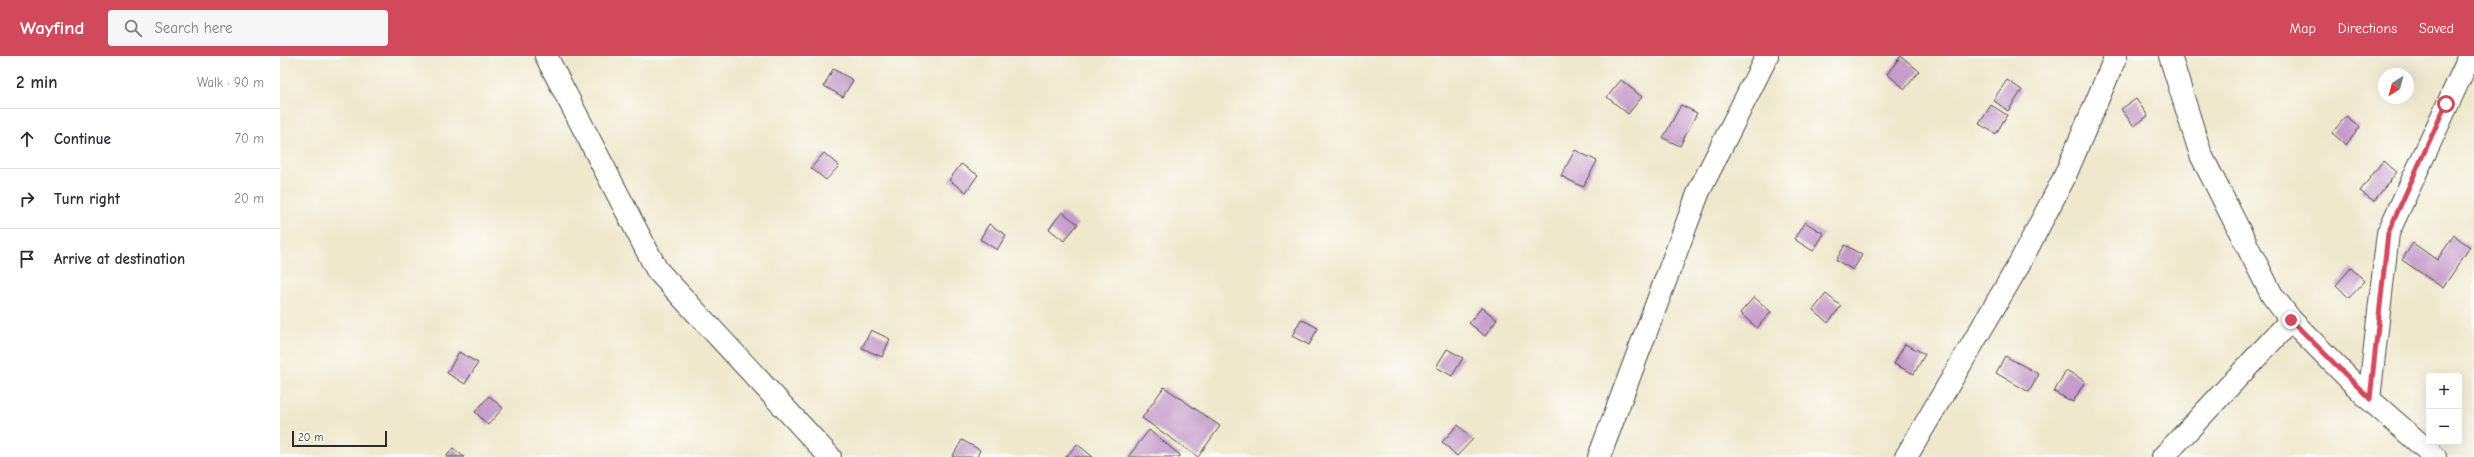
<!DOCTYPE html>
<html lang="en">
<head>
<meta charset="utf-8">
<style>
  body { margin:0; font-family:"Comic Neue",sans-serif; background:#f7f7f7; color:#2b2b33 }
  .controls { position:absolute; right:12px; bottom:12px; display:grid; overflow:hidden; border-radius:4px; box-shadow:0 4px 16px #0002 }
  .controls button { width:36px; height:36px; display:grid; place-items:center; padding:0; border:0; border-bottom:1px solid #e1e1e2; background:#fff; color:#2b2b33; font:20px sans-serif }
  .compass { position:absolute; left:2098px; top:12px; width:36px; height:36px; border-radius:50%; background:#fff; box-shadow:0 4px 16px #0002; rotate:216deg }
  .scale { position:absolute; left:12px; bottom:10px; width:95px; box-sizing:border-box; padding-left:4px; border:2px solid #2b2b2b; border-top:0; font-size:11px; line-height:14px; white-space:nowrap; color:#2b2b2b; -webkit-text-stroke:3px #fdfcf7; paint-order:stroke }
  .stop { position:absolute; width:12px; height:12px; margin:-9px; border:3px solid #d1495b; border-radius:50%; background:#fff }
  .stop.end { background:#d1495b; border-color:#fff; box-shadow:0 1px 4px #0008 }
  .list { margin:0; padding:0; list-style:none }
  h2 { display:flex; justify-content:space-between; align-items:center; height:52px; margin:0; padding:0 16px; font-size:17px }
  h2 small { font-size:13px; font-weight:400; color:#7c7c81 }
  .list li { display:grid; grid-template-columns:26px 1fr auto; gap:12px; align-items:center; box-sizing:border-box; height:60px; padding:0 16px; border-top:1px solid #e1e1e2 }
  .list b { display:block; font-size:15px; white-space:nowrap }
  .list em { font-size:13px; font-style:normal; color:#7c7c81 }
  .icon { flex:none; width:22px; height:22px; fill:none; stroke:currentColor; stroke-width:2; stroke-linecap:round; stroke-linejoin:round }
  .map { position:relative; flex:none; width:2194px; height:401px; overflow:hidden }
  header { display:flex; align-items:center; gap:24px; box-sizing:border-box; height:56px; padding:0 20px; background:#d1495b; color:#fff }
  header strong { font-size:19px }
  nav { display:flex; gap:22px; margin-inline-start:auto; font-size:14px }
  .search { width:280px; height:36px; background:#f7f7f7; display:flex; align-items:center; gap:10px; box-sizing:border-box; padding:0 14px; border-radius:4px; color:#7c7c81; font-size:15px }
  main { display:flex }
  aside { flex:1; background:#fff }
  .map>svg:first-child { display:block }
  .building { fill:#c59cca }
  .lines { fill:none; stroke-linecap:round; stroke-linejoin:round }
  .minor-casing { stroke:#484743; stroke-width:24 }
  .minor { stroke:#fff; stroke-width:22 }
  .route { stroke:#d1495b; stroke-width:5 }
</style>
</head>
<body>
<header>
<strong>Wayfind</strong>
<div class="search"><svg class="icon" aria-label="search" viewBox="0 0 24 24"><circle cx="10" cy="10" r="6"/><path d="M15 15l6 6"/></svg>Search here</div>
<nav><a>Map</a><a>Directions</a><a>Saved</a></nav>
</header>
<main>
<aside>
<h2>2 min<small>Walk · 90 m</small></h2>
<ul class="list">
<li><svg class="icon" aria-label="ahead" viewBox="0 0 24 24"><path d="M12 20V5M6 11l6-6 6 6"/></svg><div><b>Continue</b></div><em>70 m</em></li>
<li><svg class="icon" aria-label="right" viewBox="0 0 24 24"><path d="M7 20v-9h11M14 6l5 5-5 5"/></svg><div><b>Turn right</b></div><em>20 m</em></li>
<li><svg class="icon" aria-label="arrive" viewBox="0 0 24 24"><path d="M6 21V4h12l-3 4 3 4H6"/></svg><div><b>Arrive at destination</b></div></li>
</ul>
</aside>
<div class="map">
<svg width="2194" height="401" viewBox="0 0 2194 401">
  <rect width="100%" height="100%" fill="#fdfcf7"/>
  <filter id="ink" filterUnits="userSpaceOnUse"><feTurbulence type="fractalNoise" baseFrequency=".025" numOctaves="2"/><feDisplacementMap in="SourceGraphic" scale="8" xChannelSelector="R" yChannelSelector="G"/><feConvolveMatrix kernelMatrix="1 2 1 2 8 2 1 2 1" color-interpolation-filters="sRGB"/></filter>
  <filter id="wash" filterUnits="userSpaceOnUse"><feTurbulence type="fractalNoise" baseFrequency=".012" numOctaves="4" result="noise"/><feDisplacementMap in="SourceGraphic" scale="16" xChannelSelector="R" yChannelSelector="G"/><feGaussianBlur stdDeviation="0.9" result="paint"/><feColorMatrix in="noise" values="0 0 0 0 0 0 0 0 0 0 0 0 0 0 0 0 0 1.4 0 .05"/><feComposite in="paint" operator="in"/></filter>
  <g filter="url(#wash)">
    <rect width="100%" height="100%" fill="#efe8cd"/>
    <g id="blocks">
      <path class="building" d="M 1621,0 L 1639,15 L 1625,33 L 1607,18 Z
        M 553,13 L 573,24 L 563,41 L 544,30 Z
        M 1341,24 L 1362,41 L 1348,58 L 1327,41 Z
        M 1727,24 L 1742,34 L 1728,55 L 1713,44 Z
        M 1856,43 L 1868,60 L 1854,70 L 1841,53 Z
        M 1401,49 L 1417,57 L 1400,90 L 1383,82 Z
        M 1711,49 L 1727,59 L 1716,78 L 1699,68 Z
        M 2066,60 L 2080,71 L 2066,89 L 2052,77 Z
        M 1295,94 L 1317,105 L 1303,131 L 1281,120 Z
        M 544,97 L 559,110 L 546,124 L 531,112 Z
        M 2103,105 L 2117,116 L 2094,145 L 2080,135 Z
        M 681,108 L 698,119 L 686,136 L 669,124 Z
        M 782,156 L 798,168 L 784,185 L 769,173 Z
        M 1525,166 L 1544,178 L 1533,195 L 1514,183 Z
        M 709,168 L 726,179 L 717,194 L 700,183 Z
        M 2174,179 L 2190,191 L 2163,232 L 2122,204 L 2133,187 L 2157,204 Z
        M 1565,189 L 1582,199 L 1573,214 L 1556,204 Z
        M 2071,212 L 2085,225 L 2069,242 L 2056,229 Z
        M 1546,238 L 1561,250 L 1548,267 L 1533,254 Z
        M 1474,241 L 1491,256 L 1477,272 L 1460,257 Z
        M 1202,251 L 1217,264 L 1205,280 L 1189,267 Z
        M 1021,263 L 1038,272 L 1029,289 L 1012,280 Z
        M 591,274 L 610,283 L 602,301 L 582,292 Z
        M 1625,288 L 1645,298 L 1634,318 L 1614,308 Z
        M 1167,293 L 1183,302 L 1172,320 L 1156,311 Z
        M 179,296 L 198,307 L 185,328 L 167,317 Z
        M 1725,300 L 1759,318 L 1749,336 L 1716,317 Z
        M 1786,314 L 1805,325 L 1793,346 L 1774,336 Z
        M 884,331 L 940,370 L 918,401 L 862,362 Z
        M 209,340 L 223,352 L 208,369 L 195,356 Z
        M 1178,369 L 1193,383 L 1177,400 L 1162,386 Z
        M 869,374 L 900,399 L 899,401 L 848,401 Z
        M 682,384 L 700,394 L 697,401 L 672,401 Z
        M 797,388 L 813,401 L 786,401 Z
        M 173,392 L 184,401 L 166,401 Z"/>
    </g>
  </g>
  <g filter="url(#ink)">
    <use href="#blocks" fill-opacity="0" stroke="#484743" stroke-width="1"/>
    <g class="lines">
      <defs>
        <path id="minor" d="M 266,0 L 377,214 L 550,401
          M 1890,0 L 1921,99 L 1992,239 L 2011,264 L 2089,343 L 2155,401
          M 2089,343 L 2108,177 L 2190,0
          M 1319,401 L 1419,135 L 1487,0
          M 1626,401 L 1737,212 L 1784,122 L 1836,0
          M 1883,401 L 2011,264"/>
      </defs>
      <use href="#minor" class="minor-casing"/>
      <use href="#minor" class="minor"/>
    </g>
  </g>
  <g class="lines" filter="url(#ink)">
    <path class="route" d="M 2011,264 L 2090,343 L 2108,177 L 2166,48"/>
  </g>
</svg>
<div class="controls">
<button>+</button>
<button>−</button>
</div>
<svg class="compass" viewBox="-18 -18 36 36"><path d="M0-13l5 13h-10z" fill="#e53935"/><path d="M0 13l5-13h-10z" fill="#7c7c81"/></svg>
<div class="scale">20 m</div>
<div class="stop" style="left:2166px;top:48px"></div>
<div class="stop end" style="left:2011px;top:264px"></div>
</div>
</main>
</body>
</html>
